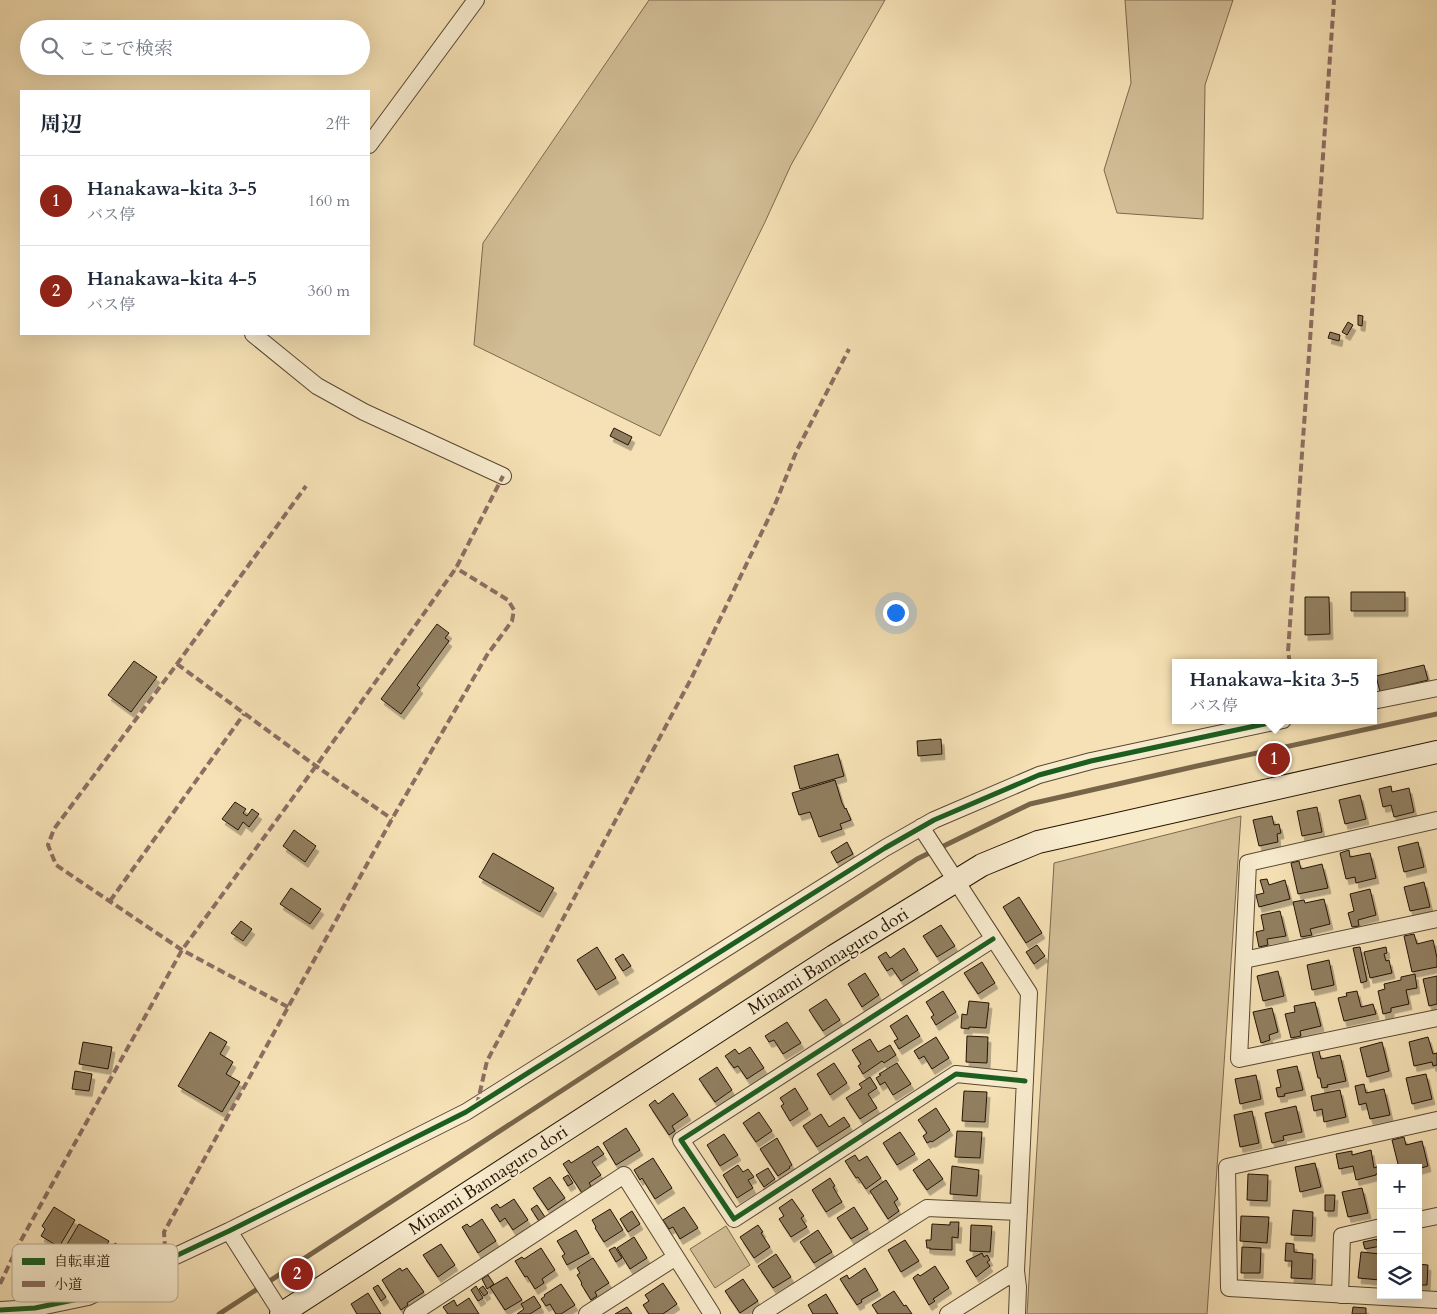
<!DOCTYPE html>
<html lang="ja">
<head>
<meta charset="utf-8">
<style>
  body { margin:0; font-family:Cardo,"Noto Serif JP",serif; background:#f6f6f7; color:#1f2937 }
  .controls { position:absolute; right:15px; bottom:15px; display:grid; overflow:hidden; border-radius:0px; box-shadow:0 5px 20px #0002 }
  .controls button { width:45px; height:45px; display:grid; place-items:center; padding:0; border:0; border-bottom:1px solid #e0e1e3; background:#fff; color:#1f2937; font:25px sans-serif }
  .you { position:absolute; left:895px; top:612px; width:18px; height:18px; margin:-12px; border:4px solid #fff; border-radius:50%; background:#1a73e8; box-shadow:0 0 0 8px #1a73e833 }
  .badge { display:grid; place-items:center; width:32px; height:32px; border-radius:50%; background:#8f2418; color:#fff; font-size:16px; font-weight:700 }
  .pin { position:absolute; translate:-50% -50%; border:2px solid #fff; box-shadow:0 1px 5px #0006 }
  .popup { position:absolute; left:1172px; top:659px; width:205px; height:65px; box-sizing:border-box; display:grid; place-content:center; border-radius:0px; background:#fff; filter:drop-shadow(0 1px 4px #0005); font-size:16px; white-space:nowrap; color:#747a83 }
  .popup b { font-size:19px; color:#1f2937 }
  .popup::after { content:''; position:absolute; left:50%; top:100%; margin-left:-10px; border:10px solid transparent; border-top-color:#fff }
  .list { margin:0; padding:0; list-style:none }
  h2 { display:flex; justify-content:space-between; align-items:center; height:65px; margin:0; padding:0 20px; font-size:21px }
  h2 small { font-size:16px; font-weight:400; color:#747a83 }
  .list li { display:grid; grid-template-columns:32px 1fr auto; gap:15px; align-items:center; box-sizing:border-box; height:90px; padding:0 20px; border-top:1px solid #e0e1e3 }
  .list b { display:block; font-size:19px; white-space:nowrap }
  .list p { margin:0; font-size:16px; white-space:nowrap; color:#747a83 }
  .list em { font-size:16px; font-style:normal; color:#747a83 }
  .icon { flex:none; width:28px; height:28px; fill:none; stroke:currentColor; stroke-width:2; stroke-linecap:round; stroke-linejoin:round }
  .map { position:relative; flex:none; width:1437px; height:1314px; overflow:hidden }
  .search { position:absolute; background:#fff; box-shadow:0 5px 20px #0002; left:20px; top:20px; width:350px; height:55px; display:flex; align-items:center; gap:12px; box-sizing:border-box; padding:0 18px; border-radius:28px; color:#747a83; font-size:19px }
  .panel { position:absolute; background:#fff; box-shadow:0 5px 20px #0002; left:20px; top:90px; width:350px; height:245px; border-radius:0px }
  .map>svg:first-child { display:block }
  .green { fill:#d2be97; stroke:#7c694e }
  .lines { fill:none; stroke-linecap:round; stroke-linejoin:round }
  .stream { stroke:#77654a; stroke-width:5 }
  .building { fill:#917f60; stroke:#251404; filter:url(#shadow) }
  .street-casing { stroke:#594730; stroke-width:18 }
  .secondary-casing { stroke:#251404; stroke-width:24 }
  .street { stroke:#f8eccf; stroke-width:16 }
  .secondary { stroke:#f8eccf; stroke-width:22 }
  .quiet { stroke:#8d6e63; stroke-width:4; stroke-dasharray:8 4; stroke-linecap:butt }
  .cycleway-casing { stroke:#f8eccf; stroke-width:8 }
  .cycleway { stroke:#1b5e20; stroke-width:5 }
  .labels { text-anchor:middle; stroke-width:4; stroke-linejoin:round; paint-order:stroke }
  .street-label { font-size:18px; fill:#251404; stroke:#f8eccf }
  .key { fill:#f8eccf; stroke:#b9ab92; stroke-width:1 }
  .key-label { font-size:14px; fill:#251404 }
</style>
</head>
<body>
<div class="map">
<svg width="1437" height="1314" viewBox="0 0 1437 1314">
  <defs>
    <filter id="shadow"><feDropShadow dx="3" dy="5.5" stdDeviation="0" flood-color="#0004"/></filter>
  </defs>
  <rect width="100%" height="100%" fill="#f5e1b5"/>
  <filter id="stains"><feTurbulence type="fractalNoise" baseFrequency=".004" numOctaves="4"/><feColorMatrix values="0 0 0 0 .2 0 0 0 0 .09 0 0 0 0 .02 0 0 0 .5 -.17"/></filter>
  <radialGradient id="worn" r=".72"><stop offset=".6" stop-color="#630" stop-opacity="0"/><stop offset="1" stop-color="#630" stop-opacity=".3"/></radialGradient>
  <path class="green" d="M 649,0 L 885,0 L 791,165 L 765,222 L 660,436 L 474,345 L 483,243 Z
    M 1125,0 L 1233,0 L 1205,85 L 1203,219 L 1117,213 L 1104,170 L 1131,83 Z
    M 1241,816 L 1207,1314 L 1027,1314 L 1054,863 Z
    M 726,1226 L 750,1265 L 715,1288 L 690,1249 Z"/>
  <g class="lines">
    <path class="stream" d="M 219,1314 L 917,859 L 1030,804 L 1197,766 L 1437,714"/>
  </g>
  <path class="building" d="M 1358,315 L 1363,316 L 1362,326 L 1358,325 Z
    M 1348,322 L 1353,325 L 1347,335 L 1342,332 Z
    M 1330,332 L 1340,335 L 1339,341 L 1328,338 Z
    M 614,428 L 632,437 L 628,445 L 610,436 Z
    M 1351,592 L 1405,592 L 1405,611 L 1351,611 Z
    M 1305,597 L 1329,597 L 1330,634 L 1305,635 Z
    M 437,624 L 449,633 L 445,638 L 449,641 L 417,685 L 420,688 L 401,714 L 381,699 Z
    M 134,661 L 157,677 L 131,712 L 108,695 Z
    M 1424,665 L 1428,680 L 1380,692 L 1376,676 Z
    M 941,739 L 942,754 L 918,756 L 917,741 Z
    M 838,754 L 844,776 L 800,789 L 794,766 Z
    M 835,780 L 842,803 L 845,809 L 846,808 L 851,820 L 840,824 L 842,829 L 819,837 L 810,812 L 799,815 L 792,793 Z
    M 1391,786 L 1392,792 L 1409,788 L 1414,812 L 1394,817 L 1391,805 L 1383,807 L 1379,789 Z
    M 1360,795 L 1366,819 L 1345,824 L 1339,800 Z
    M 235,802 L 246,809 L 243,813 L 247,816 L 252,809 L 259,814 L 249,827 L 243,822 L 238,830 L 222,819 Z
    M 1317,807 L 1322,832 L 1302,836 L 1297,811 Z
    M 1272,816 L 1274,825 L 1279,824 L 1281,833 L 1277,834 L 1278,842 L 1259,846 L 1253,820 Z
    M 294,830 L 316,846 L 305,862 L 283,846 Z
    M 847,842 L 853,854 L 837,863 L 831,852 Z
    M 1418,842 L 1424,867 L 1404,872 L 1398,847 Z
    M 1349,850 L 1350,857 L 1370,853 L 1376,878 L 1356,883 L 1355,877 L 1346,879 L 1340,853 Z
    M 493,853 L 554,888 L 540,912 L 479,877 Z
    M 1299,861 L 1301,869 L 1322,864 L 1328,888 L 1298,894 L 1291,863 Z
    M 1267,879 L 1269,885 L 1285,880 L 1290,899 L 1259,907 L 1256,895 L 1264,893 L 1260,880 Z
    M 1424,882 L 1430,907 L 1410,911 L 1404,887 Z
    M 291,888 L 321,909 L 310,924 L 280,904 Z
    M 1370,889 L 1376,915 L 1358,920 L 1359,926 L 1352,927 L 1348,913 L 1354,911 L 1350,894 Z
    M 1019,897 L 1042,933 L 1026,943 L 1003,907 Z
    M 1324,899 L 1330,924 L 1310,929 L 1312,935 L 1301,937 L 1293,902 L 1304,900 L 1305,903 Z
    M 1280,911 L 1286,936 L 1267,939 L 1268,945 L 1259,947 L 1256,932 L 1264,930 L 1261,915 Z
    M 241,921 L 252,929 L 243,941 L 231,933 Z
    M 941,925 L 955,946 L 937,957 L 923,936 Z
    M 1414,934 L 1417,944 L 1433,940 L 1437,958 L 1437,967 L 1412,972 L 1404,936 Z
    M 1037,945 L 1045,956 L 1034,964 L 1026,952 Z
    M 597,947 L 616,978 L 596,990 L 577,960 Z
    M 1360,947 L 1367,981 L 1361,983 L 1353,948 Z
    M 1386,947 L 1387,953 L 1384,954 L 1386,961 L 1389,960 L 1392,973 L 1370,978 L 1364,952 Z
    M 904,948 L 918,970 L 901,981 L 892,968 L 887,971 L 878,957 L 886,952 L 890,958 Z
    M 623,954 L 631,966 L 623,971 L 615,959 Z
    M 1329,960 L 1334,985 L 1312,990 L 1307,965 Z
    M 982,962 L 995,983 L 978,994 L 964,973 Z
    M 1278,971 L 1284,996 L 1263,1001 L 1257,976 Z
    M 865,973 L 879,995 L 862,1007 L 848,984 Z
    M 1415,974 L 1417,988 L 1406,990 L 1409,1004 L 1391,1008 L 1391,1012 L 1383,1014 L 1378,991 L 1385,989 L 1384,984 L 1401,980 L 1401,977 Z
    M 1437,976 L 1437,1004 L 1429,1006 L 1423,979 Z
    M 943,991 L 956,1012 L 936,1025 L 931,1017 L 934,1015 L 926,1002 Z
    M 1357,991 L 1361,1007 L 1373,1004 L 1376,1014 L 1344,1021 L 1338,998 L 1347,996 L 1346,993 Z
    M 826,999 L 840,1020 L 823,1031 L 809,1010 Z
    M 969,1001 L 989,1003 L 986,1028 L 969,1027 L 969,1029 L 961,1028 L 962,1014 L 967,1015 Z
    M 1315,1002 L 1321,1026 L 1300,1031 L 1301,1036 L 1291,1038 L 1285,1014 L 1295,1012 L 1294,1006 Z
    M 1272,1008 L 1278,1032 L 1269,1035 L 1270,1040 L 1261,1043 L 1253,1012 Z
    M 907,1015 L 920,1036 L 899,1049 L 894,1041 L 898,1039 L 890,1026 Z
    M 787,1022 L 801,1043 L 783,1054 L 774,1040 L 769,1042 L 765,1036 Z
    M 210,1032 L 227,1042 L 220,1054 L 233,1062 L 226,1074 L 240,1082 L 222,1112 L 178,1086 Z
    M 967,1036 L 988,1037 L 987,1063 L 966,1062 Z
    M 936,1037 L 949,1058 L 932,1069 L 924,1056 L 919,1059 L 914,1051 Z
    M 1428,1037 L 1433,1054 L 1437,1053 L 1437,1065 L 1433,1066 L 1432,1062 L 1414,1066 L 1409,1042 Z
    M 870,1039 L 878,1052 L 890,1045 L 896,1055 L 884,1063 L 882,1061 L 863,1074 L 858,1066 L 861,1064 L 852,1050 Z
    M 83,1042 L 112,1047 L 108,1069 L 79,1064 Z
    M 1382,1042 L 1389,1071 L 1367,1077 L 1360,1048 Z
    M 750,1047 L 764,1068 L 747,1079 L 738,1066 L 734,1068 L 725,1056 L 735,1049 L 739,1054 Z
    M 1319,1051 L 1321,1059 L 1340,1055 L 1346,1081 L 1327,1085 L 1328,1087 L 1322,1088 L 1320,1078 L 1318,1078 L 1312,1052 Z
    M 834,1063 L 847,1083 L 830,1095 L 817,1074 Z
    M 897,1063 L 911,1084 L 893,1095 L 885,1082 L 880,1085 L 876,1078 L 881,1075 L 879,1074 Z
    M 1297,1066 L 1303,1090 L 1284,1094 L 1285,1096 L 1278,1097 L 1276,1088 L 1281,1087 L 1277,1070 Z
    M 717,1067 L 732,1090 L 715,1102 L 699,1079 Z
    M 75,1071 L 92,1074 L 89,1091 L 72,1089 Z
    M 1426,1074 L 1432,1099 L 1412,1104 L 1406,1078 Z
    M 1256,1075 L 1261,1099 L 1240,1104 L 1235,1079 Z
    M 870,1077 L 877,1088 L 868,1094 L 877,1108 L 860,1119 L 846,1098 L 862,1088 L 859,1084 Z
    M 1364,1084 L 1366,1093 L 1384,1089 L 1390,1115 L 1370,1119 L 1366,1103 L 1359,1105 L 1355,1086 Z
    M 795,1088 L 808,1109 L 790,1121 L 781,1106 L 784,1104 L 780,1098 Z
    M 1340,1090 L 1346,1117 L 1324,1122 L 1322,1109 L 1314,1111 L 1311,1096 Z
    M 964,1091 L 987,1092 L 985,1122 L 962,1121 Z
    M 673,1093 L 688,1115 L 672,1126 L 675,1131 L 669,1135 L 649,1105 L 655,1100 L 658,1104 Z
    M 1296,1106 L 1302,1132 L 1283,1136 L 1284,1140 L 1272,1143 L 1265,1113 Z
    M 936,1108 L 950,1130 L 932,1142 L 931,1141 L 927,1143 L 923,1136 L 927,1133 L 918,1120 Z
    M 1252,1111 L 1259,1143 L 1240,1147 L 1234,1115 Z
    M 759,1112 L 772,1131 L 756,1142 L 743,1123 Z
    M 821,1114 L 829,1127 L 844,1117 L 850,1126 L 817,1147 L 803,1126 Z
    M 626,1128 L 640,1150 L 616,1165 L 603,1143 Z
    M 957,1131 L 982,1132 L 980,1158 L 955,1157 Z
    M 900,1132 L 915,1154 L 897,1165 L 883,1143 Z
    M 724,1134 L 738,1155 L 720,1166 L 707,1145 Z
    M 1404,1137 L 1406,1145 L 1422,1141 L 1428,1166 L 1418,1169 L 1418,1168 L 1399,1168 L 1392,1140 Z
    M 777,1138 L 792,1165 L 789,1167 L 790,1168 L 778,1176 L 760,1149 Z
    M 598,1146 L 604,1154 L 592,1162 L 601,1175 L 589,1183 L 591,1186 L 582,1193 L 563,1164 L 569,1160 L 571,1163 Z
    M 1371,1150 L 1374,1168 L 1379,1166 L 1381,1173 L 1376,1174 L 1376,1175 L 1356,1180 L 1353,1166 L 1339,1169 L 1336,1154 L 1352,1151 L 1352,1155 Z
    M 855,1155 L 859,1161 L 867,1156 L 881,1178 L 866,1189 L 858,1177 L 856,1178 L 845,1161 Z
    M 653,1158 L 672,1188 L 655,1199 L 642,1178 L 640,1180 L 634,1170 Z
    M 929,1159 L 943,1179 L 927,1190 L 913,1170 Z
    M 1315,1163 L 1321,1187 L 1300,1192 L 1295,1167 Z
    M 738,1165 L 743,1172 L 748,1169 L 754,1177 L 748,1180 L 753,1188 L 737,1198 L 723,1175 Z
    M 952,1166 L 979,1170 L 977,1196 L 950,1194 Z
    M 768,1168 L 775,1179 L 764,1187 L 756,1175 Z
    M 1248,1174 L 1268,1175 L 1267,1201 L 1247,1200 Z
    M 568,1175 L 573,1183 L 568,1186 L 563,1178 Z
    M 550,1177 L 565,1198 L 548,1210 L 533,1188 Z
    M 830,1178 L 835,1186 L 833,1187 L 842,1202 L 826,1212 L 812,1190 Z
    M 886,1180 L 898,1199 L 894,1202 L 899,1211 L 888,1219 L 870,1191 Z
    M 1362,1188 L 1368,1213 L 1348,1217 L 1342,1192 Z
    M 1325,1195 L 1335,1195 L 1334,1211 L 1325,1211 Z
    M 514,1199 L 528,1220 L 513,1230 L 505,1218 L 500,1222 L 491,1208 L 497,1204 L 500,1208 Z
    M 792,1199 L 804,1216 L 801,1218 L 807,1227 L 791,1237 L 779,1219 L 784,1216 L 779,1208 Z
    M 537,1205 L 545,1217 L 539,1221 L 531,1209 Z
    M 54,1207 L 75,1220 L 59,1247 L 41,1236 L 45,1229 L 42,1226 Z
    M 684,1207 L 698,1228 L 680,1239 L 673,1227 L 669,1229 L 663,1220 Z
    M 854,1207 L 868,1229 L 851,1239 L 837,1218 Z
    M 610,1209 L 623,1230 L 604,1242 L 595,1228 L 596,1227 L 592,1220 Z
    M 1293,1210 L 1313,1212 L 1312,1236 L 1291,1235 Z
    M 632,1211 L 640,1224 L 628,1232 L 620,1219 Z
    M 1241,1216 L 1269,1217 L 1267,1243 L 1240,1241 Z
    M 482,1219 L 496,1241 L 478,1253 L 462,1227 L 467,1224 L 470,1227 Z
    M 950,1222 L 959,1222 L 958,1238 L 952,1237 L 952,1250 L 930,1249 L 930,1248 L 927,1248 L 926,1240 L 931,1240 L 932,1224 L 950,1225 Z
    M 79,1224 L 109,1241 L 86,1281 L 56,1263 Z
    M 758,1225 L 763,1232 L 761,1233 L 770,1247 L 754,1258 L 740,1237 Z
    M 971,1225 L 992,1226 L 990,1252 L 970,1251 Z
    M 576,1230 L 589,1253 L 567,1265 L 562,1256 L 565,1254 L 557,1241 Z
    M 818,1230 L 832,1252 L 814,1263 L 800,1242 Z
    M 634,1237 L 647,1258 L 630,1269 L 617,1248 Z
    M 1377,1239 L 1377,1241 L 1381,1240 L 1381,1246 L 1365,1249 L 1363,1242 Z
    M 905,1240 L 919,1261 L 901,1272 L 888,1250 Z
    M 115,1243 L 120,1246 L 113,1259 L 108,1255 Z
    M 1286,1243 L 1294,1244 L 1294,1252 L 1313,1254 L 1312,1279 L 1291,1278 L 1292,1261 L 1285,1261 Z
    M 441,1244 L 455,1265 L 438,1277 L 423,1255 Z
    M 615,1247 L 622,1258 L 616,1262 L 609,1250 Z
    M 1242,1247 L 1261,1248 L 1260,1273 L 1241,1273 Z
    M 541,1248 L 555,1270 L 542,1279 L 544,1283 L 535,1289 L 527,1276 L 525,1277 L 515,1261 L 522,1257 L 524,1259 Z
    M 1361,1252 L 1381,1254 L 1380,1280 L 1358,1278 Z
    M 982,1253 L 984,1257 L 987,1255 L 990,1260 L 987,1262 L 990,1266 L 976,1277 L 966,1261 Z
    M 776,1254 L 791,1277 L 773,1288 L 758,1266 Z
    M 593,1258 L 609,1283 L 595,1292 L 597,1296 L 591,1300 L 581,1284 L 582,1283 L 577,1275 L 580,1273 L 577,1268 Z
    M 1418,1264 L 1428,1265 L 1427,1285 L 1418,1285 Z
    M 935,1266 L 949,1288 L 933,1299 L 935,1301 L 929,1305 L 913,1278 L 918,1274 L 920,1276 Z
    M 400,1268 L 402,1271 L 407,1268 L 424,1292 L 407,1303 L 408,1305 L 401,1310 L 382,1280 Z
    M 865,1268 L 878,1290 L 861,1300 L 862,1302 L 857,1305 L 840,1279 L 847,1275 L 849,1279 Z
    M 488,1275 L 494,1284 L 487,1289 L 482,1279 Z
    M 507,1277 L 522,1300 L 505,1310 L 490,1287 Z
    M 743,1279 L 758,1301 L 740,1313 L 725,1291 Z
    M 663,1283 L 677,1304 L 663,1314 L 649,1314 L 643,1305 L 649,1301 L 645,1295 Z
    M 561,1284 L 575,1305 L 561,1314 L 556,1314 L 550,1304 L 546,1306 L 541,1299 L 545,1296 L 544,1295 Z
    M 378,1285 L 386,1297 L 381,1301 L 373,1288 Z
    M 476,1286 L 483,1298 L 478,1301 L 471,1290 Z
    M 483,1286 L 488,1293 L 484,1296 L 479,1289 Z
    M 894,1291 L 904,1306 L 906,1305 L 912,1314 L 878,1314 L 872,1305 Z
    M 368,1293 L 381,1314 L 357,1314 L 351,1304 Z
    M 826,1294 L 838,1314 L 813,1314 L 808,1305 Z
    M 534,1296 L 541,1307 L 530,1314 L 517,1314 L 524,1309 L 521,1304 Z
    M 469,1298 L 479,1314 L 448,1314 L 443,1307 L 454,1300 L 457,1306 Z
    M 627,1307 L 632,1314 L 615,1314 Z
    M 1353,1307 L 1366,1308 L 1366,1314 L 1352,1314 Z"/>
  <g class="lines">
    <defs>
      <path id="street" d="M 369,145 L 476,0
        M 253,334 L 317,386 L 364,412 L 503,476
        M 1373,701 L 1437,688
        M 1437,820 L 1248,863 L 1239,1059 L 1437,1018
        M 921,827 L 1029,993 L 1016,1271 L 948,1314
        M 993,939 L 681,1140 L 734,1219 L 956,1074 L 1025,1081
        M 1244,960 L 1437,919
        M 1437,1120 L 1227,1167 L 1229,1288 L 1437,1300
        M 1418,1220 L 1437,1216
        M 229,1231 L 282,1314
        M 1016,1271 L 1018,1287 L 1017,1314
        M 1340,1295 L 1342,1236 L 1381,1227
        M 0,1310 L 35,1308 L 88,1297 L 229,1231 L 466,1112 L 885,848 L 934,820 L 1039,775 L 1091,761 L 1283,720
        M 412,1314 L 624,1175 L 712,1314
        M 587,1314 L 676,1257
        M 761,1314 L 927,1208 L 1019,1212"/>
      <path id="secondary" d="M 281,1314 L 834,956 L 982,865 L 1038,842 L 1437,752"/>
    </defs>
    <use href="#street" class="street-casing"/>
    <use href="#secondary" class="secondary-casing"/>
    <use href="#street" class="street"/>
    <use href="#secondary" class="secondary"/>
    <path class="quiet" d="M 1290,663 L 1288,652 L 1334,0
      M 177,664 L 316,766 L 392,819
      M 110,901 L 244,714
      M 288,1007 L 182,950 L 56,865 L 48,845 L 54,829 L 177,664 L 306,486
      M 477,1105 L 487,1061 L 691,679 L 774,507 L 797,450 L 849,349
      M 166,1261 L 164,1232 L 392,819 L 487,655 L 512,621 L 514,610 L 508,600 L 456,568
      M 0,1284 L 19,1244 L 182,950 L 316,766 L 456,568 L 503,476"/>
    <defs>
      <path id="cycleway" d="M 993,939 L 681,1140 L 734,1219 L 956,1074 L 1025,1081
        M 0,1310 L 35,1308 L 88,1297 L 229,1231 L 466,1112 L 885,848 L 934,820 L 1039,775 L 1091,761 L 1283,720"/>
    </defs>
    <use href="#cycleway" class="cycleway-casing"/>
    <use href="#cycleway" class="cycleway"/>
  </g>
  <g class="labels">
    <g class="street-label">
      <text transform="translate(828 961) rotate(-32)" y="6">Minami Bannaguro dori</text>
      <text transform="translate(488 1180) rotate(-33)" y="6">Minami Bannaguro dori</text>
    </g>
  </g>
  <rect x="12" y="1244" width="166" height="58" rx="8" class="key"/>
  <rect x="22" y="1258" width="23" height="7" fill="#1b5e20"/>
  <rect x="22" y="1281" width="23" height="6" fill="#8d6e63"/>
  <g class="key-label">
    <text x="54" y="1266">自転車道</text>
    <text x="54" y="1289">小道</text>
  </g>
  <rect width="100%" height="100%" filter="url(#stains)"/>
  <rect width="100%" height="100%" fill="url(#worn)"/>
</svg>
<div class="controls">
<button>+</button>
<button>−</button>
<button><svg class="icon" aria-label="layers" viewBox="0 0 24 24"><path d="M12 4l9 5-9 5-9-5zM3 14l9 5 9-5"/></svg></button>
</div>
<div class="you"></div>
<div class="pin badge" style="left:1274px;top:759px">1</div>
<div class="popup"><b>Hanakawa-kita 3-5</b>バス停</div>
<div class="pin badge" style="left:297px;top:1274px">2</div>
<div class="search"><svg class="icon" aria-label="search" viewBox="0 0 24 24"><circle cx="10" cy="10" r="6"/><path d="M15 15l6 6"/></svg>ここで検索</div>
<section class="panel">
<h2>周辺<small>2件</small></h2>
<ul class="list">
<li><span class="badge">1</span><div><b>Hanakawa-kita 3-5</b><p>バス停</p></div><em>160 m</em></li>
<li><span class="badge">2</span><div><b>Hanakawa-kita 4-5</b><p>バス停</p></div><em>360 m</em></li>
</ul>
</section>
</div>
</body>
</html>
